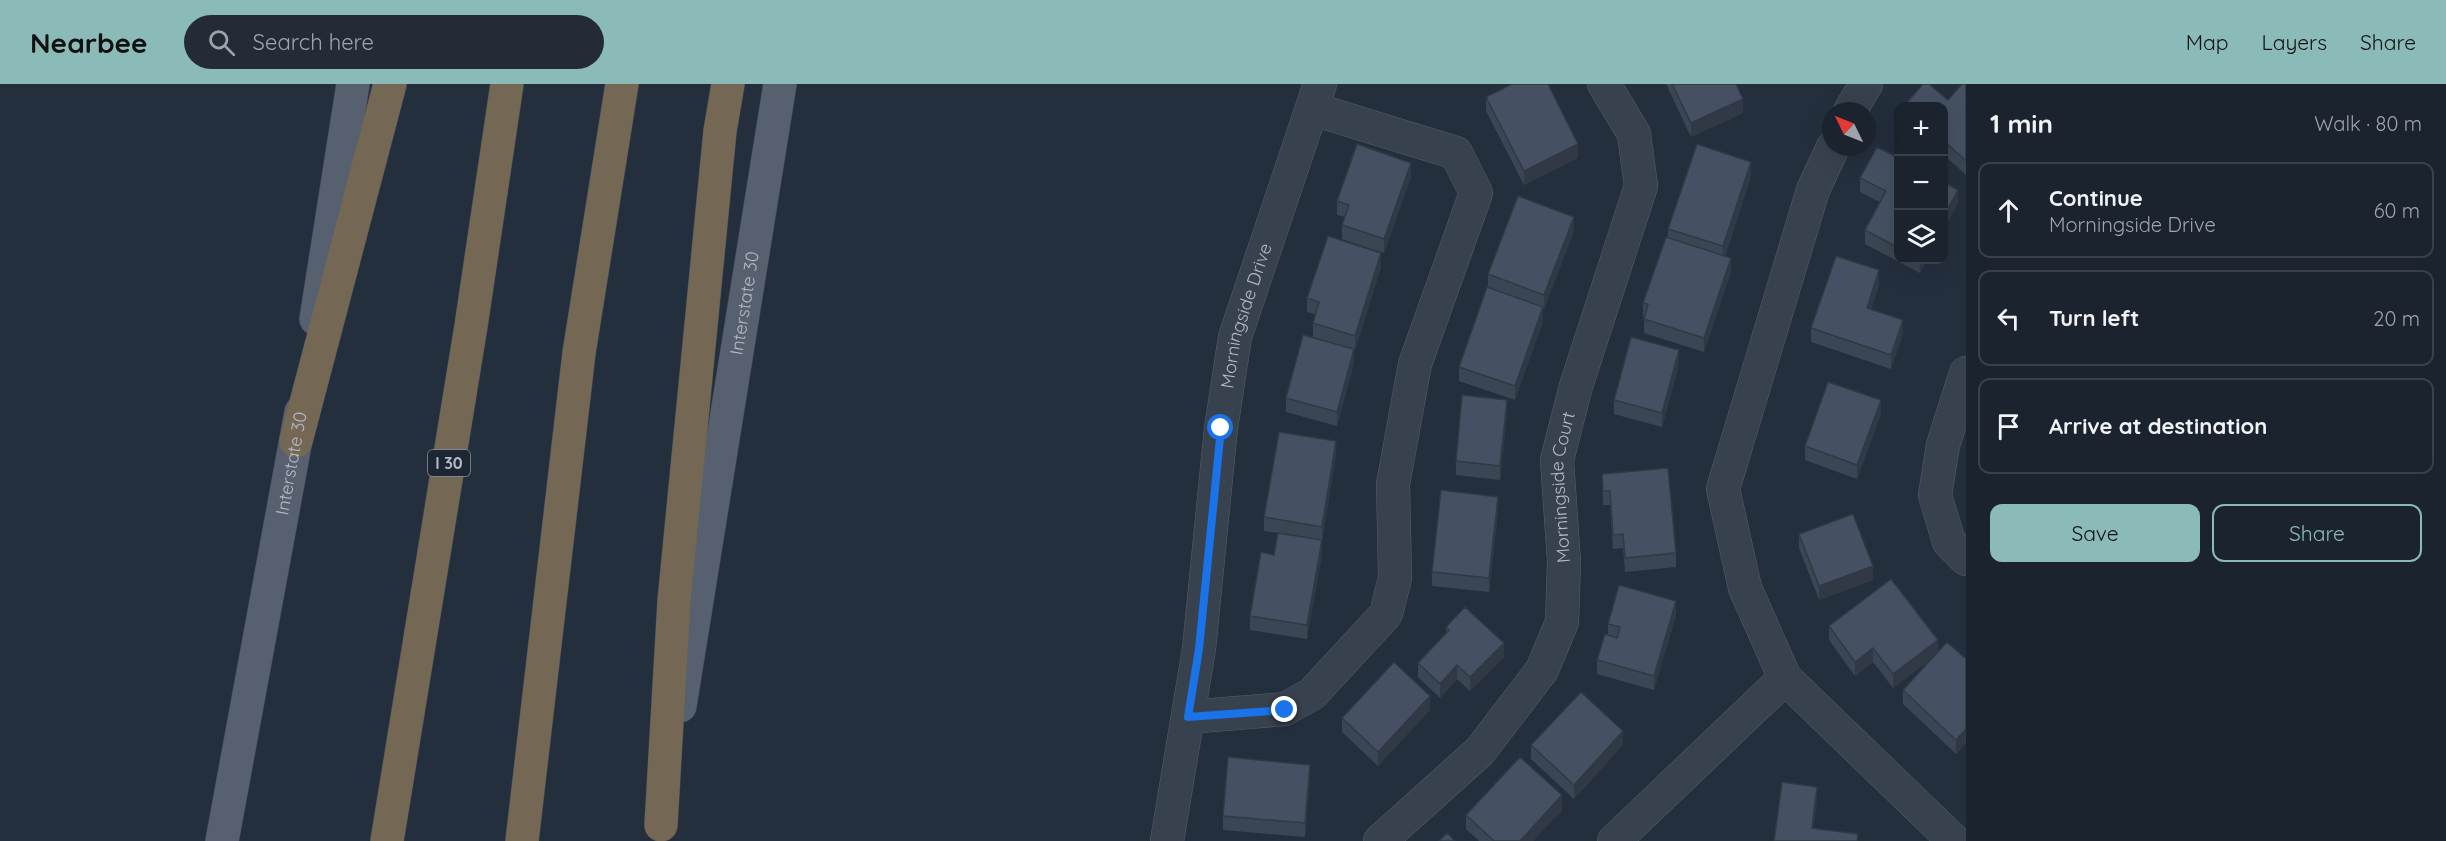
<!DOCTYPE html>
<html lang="en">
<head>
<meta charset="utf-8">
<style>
  body { margin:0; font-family:Quicksand,sans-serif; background:#242b36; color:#f1f3f6 }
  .controls { position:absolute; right:18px; top:18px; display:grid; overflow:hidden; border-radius:12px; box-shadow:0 6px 24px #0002 }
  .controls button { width:54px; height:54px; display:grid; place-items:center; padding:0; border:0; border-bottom:2px solid #39404a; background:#1b232e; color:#f1f3f6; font:30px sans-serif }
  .compass { position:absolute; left:1822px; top:18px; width:54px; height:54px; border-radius:50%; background:#1b232e; box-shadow:0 6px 24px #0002; rotate:313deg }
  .stop { position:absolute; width:18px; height:18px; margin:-14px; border:4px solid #1a73e8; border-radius:50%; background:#fff }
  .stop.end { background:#1a73e8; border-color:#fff; box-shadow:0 2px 6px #0008 }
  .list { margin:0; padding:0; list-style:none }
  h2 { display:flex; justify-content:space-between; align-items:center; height:78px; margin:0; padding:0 24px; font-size:26px }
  h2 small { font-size:20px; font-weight:400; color:#a0a4aa }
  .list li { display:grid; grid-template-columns:39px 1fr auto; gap:18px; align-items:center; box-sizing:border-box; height:96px; margin:0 12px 12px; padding:0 12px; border:2px solid #39404a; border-radius:12px }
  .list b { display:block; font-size:22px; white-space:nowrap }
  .list p { margin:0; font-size:20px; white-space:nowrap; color:#a0a4aa }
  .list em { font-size:20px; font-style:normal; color:#a0a4aa }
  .actions { display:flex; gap:12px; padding:18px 24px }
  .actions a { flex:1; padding:14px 0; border:2px solid #8bbbb9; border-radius:12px; text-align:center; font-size:21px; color:#8bbbb9 }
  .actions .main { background:#8bbbb9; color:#111 }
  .icon { flex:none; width:33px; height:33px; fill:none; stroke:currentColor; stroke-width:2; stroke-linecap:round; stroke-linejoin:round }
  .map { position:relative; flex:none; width:1966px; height:757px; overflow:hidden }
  header { display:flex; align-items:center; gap:36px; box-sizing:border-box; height:84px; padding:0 30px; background:#8bbbb9; color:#111 }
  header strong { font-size:28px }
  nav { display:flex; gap:33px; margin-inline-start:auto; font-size:21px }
  .search { width:420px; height:54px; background:#242b36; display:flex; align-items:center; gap:15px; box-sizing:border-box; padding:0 21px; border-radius:33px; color:#a0a4aa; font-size:22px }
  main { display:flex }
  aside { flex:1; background:#1b232e }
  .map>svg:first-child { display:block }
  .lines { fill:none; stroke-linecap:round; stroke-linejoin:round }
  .minor-casing { stroke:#565f6c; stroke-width:34 }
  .major-casing { stroke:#414a57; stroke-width:34 }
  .highway-casing { stroke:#434c59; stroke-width:34 }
  .minor { stroke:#38414e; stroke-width:33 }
  .major { stroke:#56606e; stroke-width:33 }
  .highway { stroke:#746855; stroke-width:33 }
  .wall { fill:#3b4654 }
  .shaded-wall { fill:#303945 }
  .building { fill:#455162; stroke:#303945; stroke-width:1.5 }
  .route { stroke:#1a73e8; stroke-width:8 }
  .labels { text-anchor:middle; stroke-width:6; stroke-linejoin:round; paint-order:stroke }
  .shield { fill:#1d2633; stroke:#878f9c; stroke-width:1.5 }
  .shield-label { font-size:16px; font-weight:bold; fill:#b4bcc9 }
  .street-label { font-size:18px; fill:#b4bcc9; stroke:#1d2633 }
</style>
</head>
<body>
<header>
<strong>Nearbee</strong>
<div class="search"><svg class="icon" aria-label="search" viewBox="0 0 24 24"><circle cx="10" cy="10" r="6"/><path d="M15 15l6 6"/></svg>Search here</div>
<nav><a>Map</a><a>Layers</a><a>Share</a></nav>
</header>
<main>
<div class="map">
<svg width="1966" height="757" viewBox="0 0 1966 757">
  <rect width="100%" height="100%" fill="#242f3e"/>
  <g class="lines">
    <defs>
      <g id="minor">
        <path d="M 1850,27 L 1866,0"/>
        <path d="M 1833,63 L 1813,106 L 1723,405 L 1745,504 L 1785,594 L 1954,757"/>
        <path d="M 1966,289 L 1943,361 L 1935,411 L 1949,458 L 1966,475"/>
        <path d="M 1188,633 L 1285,625 L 1312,610 L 1386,530 L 1395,494 L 1393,400 L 1415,280 L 1476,109 L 1456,69 L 1313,25"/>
        <path id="s1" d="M 1167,757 L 1199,565 L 1221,344 L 1235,253 L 1320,0"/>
        <path id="s2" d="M 1380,757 L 1480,667 L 1542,586 L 1562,538 L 1564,478 L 1557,376 L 1576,302 L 1641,102 L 1634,50 L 1604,0"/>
        <path d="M 1614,757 L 1785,594"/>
      </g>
      <g id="major">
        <path d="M 316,235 L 353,0"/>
        <path id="s3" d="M 680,622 L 780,0"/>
        <path id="s4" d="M 222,757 L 301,328"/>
      </g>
      <path id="highway" d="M 296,357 L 390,0
        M 661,741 L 674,517 L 720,47 L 728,0
        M 387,757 L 471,242 L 507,0
        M 522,757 L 579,269 L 622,0"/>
    </defs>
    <use href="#minor" class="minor-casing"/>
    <use href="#major" class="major-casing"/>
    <use href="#highway" class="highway-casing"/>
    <use href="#minor" class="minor"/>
    <use href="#major" class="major"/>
    <use href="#highway" class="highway"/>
  </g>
  <path class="wall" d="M 1666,0 L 1736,0 L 1743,29 L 1691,53 Z
    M 1966,0 L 1966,91 L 1944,71 L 1944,22 L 1948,16 Z
    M 1486,13 L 1578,74 L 1524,101 L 1486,27 Z
    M 1899,74 L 1899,176 L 1927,176 L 1920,189 L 1865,160 L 1865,146 L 1880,118 L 1860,108 L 1860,94 Z
    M 1751,92 L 1725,172 L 1731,188 L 1704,268 L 1644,249 L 1644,233 L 1643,233 L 1643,219 L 1668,153 L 1668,145 Z
    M 1411,93 L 1384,169 L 1342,155 L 1342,141 L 1345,133 L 1337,131 L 1337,117 Z
    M 1574,147 L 1544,225 L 1543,224 L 1543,237 L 1515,316 L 1459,297 L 1459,283 L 1488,204 L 1488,190 Z
    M 1381,183 L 1355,266 L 1354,266 L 1354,279 L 1337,342 L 1286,328 L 1286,314 L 1334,260 L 1313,253 L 1313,239 L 1315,230 L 1307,228 L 1307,214 Z
    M 1879,201 L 1871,225 L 1903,250 L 1891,285 L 1811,258 L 1811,244 Z
    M 1679,280 L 1662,343 L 1614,330 L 1614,316 Z
    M 1507,330 L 1500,396 L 1456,391 L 1456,377 Z
    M 1881,330 L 1857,395 L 1805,376 L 1805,362 Z
    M 1336,371 L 1322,457 L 1322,470 L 1307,555 L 1250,546 L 1250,532 L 1274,471 L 1278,449 L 1264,447 L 1264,433 Z
    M 1602,390 L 1676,469 L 1676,483 L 1625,488 L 1623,464 L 1613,465 L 1610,421 L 1603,421 Z
    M 1498,427 L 1489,508 L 1432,502 L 1432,488 Z
    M 1799,450 L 1873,496 L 1819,516 L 1799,464 Z
    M 1676,531 L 1654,606 L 1597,590 L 1597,576 L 1608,551 L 1608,540 Z
    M 1829,542 L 1966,575 L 1966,659 L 1956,670 L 1903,620 L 1903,606 L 1931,575 L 1893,604 L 1873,578 L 1855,592 L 1829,556 Z
    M 1446,543 L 1504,573 L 1470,607 L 1457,595 L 1440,614 L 1418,593 L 1418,579 L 1446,549 Z
    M 1430,626 L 1378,682 L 1342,648 L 1342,634 Z
    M 1531,661 L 1623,661 L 1574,715 L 1531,675 Z
    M 1310,695 L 1305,753 L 1223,746 L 1223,732 Z
    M 1562,726 L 1533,757 L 1479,757 L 1466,745 L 1466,731 Z"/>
  <path class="shaded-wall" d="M 1743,15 L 1743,29 L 1691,53 L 1691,39 Z
    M 1578,60 L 1578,74 L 1524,101 L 1524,87 Z
    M 1751,78 L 1751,92 L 1723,176 L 1723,162 Z
    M 1411,79 L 1411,93 L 1384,169 L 1384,155 Z
    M 1958,106 L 1958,120 L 1944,146 L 1944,132 Z
    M 1574,133 L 1574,147 L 1544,225 L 1544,211 Z
    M 1381,169 L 1381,183 L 1355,266 L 1355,252 Z
    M 1731,174 L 1731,188 L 1704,268 L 1704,254 Z
    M 1920,176 L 1927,176 L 1920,189 Z
    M 1879,186 L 1879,201 L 1867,238 L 1867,224 Z
    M 1543,223 L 1543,237 L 1515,316 L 1515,302 Z
    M 1903,236 L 1903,250 L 1891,285 L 1891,271 Z
    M 1354,265 L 1354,279 L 1337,342 L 1337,328 Z
    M 1679,266 L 1679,280 L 1662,343 L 1662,329 Z
    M 1507,316 L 1507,330 L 1500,396 L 1500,382 Z
    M 1881,316 L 1881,330 L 1857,395 L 1857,381 Z
    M 1336,357 L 1336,371 L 1322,457 L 1322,443 Z
    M 1498,413 L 1498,427 L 1489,508 L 1489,494 Z
    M 1322,456 L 1322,470 L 1307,555 L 1307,541 Z
    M 1873,482 L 1873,496 L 1819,516 L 1819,502 Z
    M 1676,517 L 1676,531 L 1654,606 L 1654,592 Z
    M 1938,556 L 1938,570 L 1893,604 L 1893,590 Z
    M 1504,559 L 1504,573 L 1470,607 L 1470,593 Z
    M 1873,564 L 1873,578 L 1855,592 L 1855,578 Z
    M 1457,581 L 1457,595 L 1440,614 L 1440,600 Z
    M 1430,612 L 1430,626 L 1378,682 L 1378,668 Z
    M 1966,645 L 1966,659 L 1956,670 L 1956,656 Z
    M 1623,647 L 1623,661 L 1574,715 L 1574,701 Z
    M 1310,681 L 1310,695 L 1305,753 L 1305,739 Z
    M 1817,703 L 1817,717 L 1812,757 L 1812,744 Z
    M 1562,711 L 1562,726 L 1533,757 L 1520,757 Z"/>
  <path class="building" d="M 1512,0 L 1548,0 L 1578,60 L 1524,87 L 1486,13 Z
    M 1672,0 L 1736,0 L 1743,15 L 1691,39 Z
    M 1923,0 L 1929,0 L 1948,16 L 1962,0 L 1966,0 L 1966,77 L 1944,57 L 1944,22 L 1904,22 Z
    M 1357,60 L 1411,79 L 1384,155 L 1342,141 L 1349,121 L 1337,117 Z
    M 1697,60 L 1751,78 L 1723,162 L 1668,145 Z
    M 1877,63 L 1899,74 L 1899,164 L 1865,146 L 1886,107 L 1860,94 Z
    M 1944,98 L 1958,106 L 1944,132 Z
    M 1518,112 L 1574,133 L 1544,211 L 1488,190 Z
    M 1328,152 L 1381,169 L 1355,252 L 1313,239 L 1319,218 L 1307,214 Z
    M 1666,153 L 1731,174 L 1704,254 L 1644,235 L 1648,220 L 1643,219 Z
    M 1836,172 L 1879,186 L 1867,224 L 1903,236 L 1891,271 L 1811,244 Z
    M 1487,203 L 1543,223 L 1515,302 L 1459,283 Z
    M 1303,251 L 1354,265 L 1337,328 L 1286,314 Z
    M 1631,253 L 1679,266 L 1662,329 L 1614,316 Z
    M 1828,298 L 1881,316 L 1857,381 L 1805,362 Z
    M 1462,311 L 1507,316 L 1500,382 L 1456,377 Z
    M 1279,348 L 1336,357 L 1322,443 L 1264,433 Z
    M 1668,384 L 1676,469 L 1625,474 L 1623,450 L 1613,451 L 1610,407 L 1603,407 L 1602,390 Z
    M 1441,406 L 1498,413 L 1489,494 L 1432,488 Z
    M 1853,430 L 1873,482 L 1819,502 L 1799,450 Z
    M 1278,449 L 1322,456 L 1307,541 L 1250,532 L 1261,468 L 1274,471 Z
    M 1891,495 L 1938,556 L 1893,590 L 1873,564 L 1855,578 L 1829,542 Z
    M 1619,501 L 1676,517 L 1654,592 L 1597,576 L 1605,550 L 1617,554 L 1620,543 L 1608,540 Z
    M 1465,523 L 1504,559 L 1470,593 L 1457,581 L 1440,600 L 1418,579 L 1449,546 L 1446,543 Z
    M 1947,558 L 1966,575 L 1966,645 L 1956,656 L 1903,606 Z
    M 1394,578 L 1430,612 L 1378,668 L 1342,634 Z
    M 1581,608 L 1623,647 L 1574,701 L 1531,661 Z
    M 1228,673 L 1310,681 L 1305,739 L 1223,732 Z
    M 1520,673 L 1562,711 L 1520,757 L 1494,757 L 1466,731 Z
    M 1782,698 L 1817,703 L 1812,744 L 1858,750 L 1857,757 L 1774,757 Z
    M 1447,749 L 1455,757 L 1439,757 Z"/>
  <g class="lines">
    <path class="route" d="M 1221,344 L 1199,565 L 1188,633 L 1285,626"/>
  </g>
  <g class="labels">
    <rect class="shield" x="428" y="366" width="42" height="26" rx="4.5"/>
    <g class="shield-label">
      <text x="449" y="385">I 30</text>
    </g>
    <g class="street-label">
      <text dy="6" stroke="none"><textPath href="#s3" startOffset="408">Interstate 30</textPath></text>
      <text dy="6" stroke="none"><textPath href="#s1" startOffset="532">Morningside Drive</textPath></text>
      <text dy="6" stroke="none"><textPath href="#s4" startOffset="384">Interstate 30</textPath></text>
      <text dy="6" stroke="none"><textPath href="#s2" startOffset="424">Morningside Court</textPath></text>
    </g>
  </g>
</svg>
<div class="controls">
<button>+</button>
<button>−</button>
<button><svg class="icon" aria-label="layers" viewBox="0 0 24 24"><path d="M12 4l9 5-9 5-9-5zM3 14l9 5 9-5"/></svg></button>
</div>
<svg class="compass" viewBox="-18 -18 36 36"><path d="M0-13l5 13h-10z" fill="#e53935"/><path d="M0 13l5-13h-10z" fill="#a0a4aa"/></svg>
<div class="stop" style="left:1221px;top:344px"></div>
<div class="stop end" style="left:1285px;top:626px"></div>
</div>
<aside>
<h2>1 min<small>Walk · 80 m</small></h2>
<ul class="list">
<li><svg class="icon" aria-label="ahead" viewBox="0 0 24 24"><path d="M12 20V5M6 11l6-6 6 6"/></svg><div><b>Continue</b><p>Morningside Drive</p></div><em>60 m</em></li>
<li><svg class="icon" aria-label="left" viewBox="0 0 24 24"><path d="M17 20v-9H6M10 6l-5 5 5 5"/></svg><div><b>Turn left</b></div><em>20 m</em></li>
<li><svg class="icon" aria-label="arrive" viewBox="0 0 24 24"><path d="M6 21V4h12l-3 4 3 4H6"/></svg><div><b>Arrive at destination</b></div></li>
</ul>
<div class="actions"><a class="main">Save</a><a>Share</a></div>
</aside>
</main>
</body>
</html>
